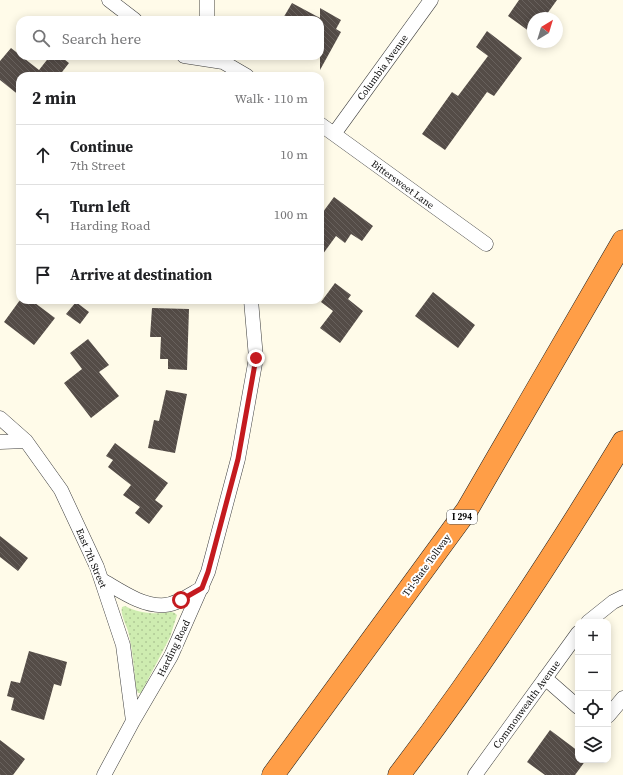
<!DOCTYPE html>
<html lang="en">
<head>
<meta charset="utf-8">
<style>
  body { margin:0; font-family:"Source Serif 4",serif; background:#f6f6f6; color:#202124 }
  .controls { position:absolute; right:12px; bottom:12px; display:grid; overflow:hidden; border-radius:8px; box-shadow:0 2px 10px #0003 }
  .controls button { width:36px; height:36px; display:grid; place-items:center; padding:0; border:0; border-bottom:1px solid #e0e0e0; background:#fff; color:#202124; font:20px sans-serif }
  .compass { position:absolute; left:527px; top:12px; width:36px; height:36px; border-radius:50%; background:#fff; box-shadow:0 2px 10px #0003; rotate:38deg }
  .stop { position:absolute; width:12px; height:12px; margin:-9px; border:3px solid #c41a1f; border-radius:50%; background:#fff }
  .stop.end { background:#c41a1f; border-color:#fff; box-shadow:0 1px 4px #0008 }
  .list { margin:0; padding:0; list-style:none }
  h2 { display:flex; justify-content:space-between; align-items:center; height:52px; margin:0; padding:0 16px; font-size:17px }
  h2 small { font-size:13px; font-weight:400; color:#757577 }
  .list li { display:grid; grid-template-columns:26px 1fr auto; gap:12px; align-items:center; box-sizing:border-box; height:60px; padding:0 16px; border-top:1px solid #e0e0e0 }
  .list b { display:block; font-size:15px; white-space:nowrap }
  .list p { margin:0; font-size:13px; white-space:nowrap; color:#757577 }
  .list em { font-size:13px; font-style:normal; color:#757577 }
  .icon { flex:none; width:22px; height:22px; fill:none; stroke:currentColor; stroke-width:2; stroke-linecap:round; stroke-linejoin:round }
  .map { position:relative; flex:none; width:623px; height:775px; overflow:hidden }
  .search { position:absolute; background:#fff; box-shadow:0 2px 10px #0003; left:16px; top:16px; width:308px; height:44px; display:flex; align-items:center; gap:10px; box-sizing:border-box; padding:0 14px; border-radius:12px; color:#757577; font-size:15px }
  .panel { position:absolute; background:#fff; box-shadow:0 2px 10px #0003; left:16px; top:72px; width:308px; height:232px; border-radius:12px }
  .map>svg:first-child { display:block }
  .grass { fill:url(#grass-dots) }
  .building { fill:url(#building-back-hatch) }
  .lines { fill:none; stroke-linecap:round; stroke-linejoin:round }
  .minor-casing { stroke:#3e3e3e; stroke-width:15 }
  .motorway-casing { stroke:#1c1c1c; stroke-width:23 }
  .minor { stroke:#fff; stroke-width:14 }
  .motorway { stroke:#ff9e47; stroke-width:22 }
  .route { stroke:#c41a1f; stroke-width:5 }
  .labels { text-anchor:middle; stroke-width:4; stroke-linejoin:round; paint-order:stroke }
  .shield { fill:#fff; stroke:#545454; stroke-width:1 }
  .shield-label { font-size:9px; font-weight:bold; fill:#0b0b0b }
  .street-label { font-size:10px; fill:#0b0b0b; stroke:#fff }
</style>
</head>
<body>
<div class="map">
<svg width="623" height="775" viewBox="0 0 623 775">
  <defs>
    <pattern id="grass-dots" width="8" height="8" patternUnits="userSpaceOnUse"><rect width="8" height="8" fill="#ceecb0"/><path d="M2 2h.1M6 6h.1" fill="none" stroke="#b0c996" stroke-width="1.8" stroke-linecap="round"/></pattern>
    <pattern id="building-back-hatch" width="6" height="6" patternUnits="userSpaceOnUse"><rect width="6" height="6" fill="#544c47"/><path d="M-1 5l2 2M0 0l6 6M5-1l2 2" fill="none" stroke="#68615d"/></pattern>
  </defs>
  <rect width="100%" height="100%" fill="#fffbe9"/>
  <path class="grass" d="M 125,606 C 136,612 149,614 162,613 C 168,613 172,610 177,615 L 170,637 L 141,693 L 138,693 L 136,688 C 134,669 133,650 128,631 C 126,624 120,614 122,607 Z"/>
  <path class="building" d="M 519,0 L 557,0 L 544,18 L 533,18 L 533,34 L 508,16 Z
    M 292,3 L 320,18 L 320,8 L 341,20 L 336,29 L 341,32 L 320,70 L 320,20 L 282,20 Z
    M 487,31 L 522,58 L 494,96 L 487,92 L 445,150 L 422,134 L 452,92 L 458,96 L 488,56 L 476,47 Z
    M 11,48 L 39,70 L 50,56 L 60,56 L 69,63 L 59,76 L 20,76 L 20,96 L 0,80 L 0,61 Z
    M 334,197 L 373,226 L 362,241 L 351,234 L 345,243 L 336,236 L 320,258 L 320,216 Z
    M 335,283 L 351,295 L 348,299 L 363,311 L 340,343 L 320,328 L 333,311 L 321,302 Z
    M 433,292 L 475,325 L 458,348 L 415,316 Z
    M 20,300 L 31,300 L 55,318 L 34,345 L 4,322 Z
    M 76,302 L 89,312 L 80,324 L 66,314 Z
    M 152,308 L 189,309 L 187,370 L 168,369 L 168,359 L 160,359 L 161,337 L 150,337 Z
    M 88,339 L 109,365 L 99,372 L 119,396 L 91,418 L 64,383 L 82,369 L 70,353 Z
    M 166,390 L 187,394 L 175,453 L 148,448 L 154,420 L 159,421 Z
    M 115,443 L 168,483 L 155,500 L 163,506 L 149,524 L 135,513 L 140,507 L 123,495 L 131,485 L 108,467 L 113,460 L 106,456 Z
    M 0,536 L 28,558 L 18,571 L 0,557 Z
    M 29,651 L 67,662 L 61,686 L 54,684 L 44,720 L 11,710 L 14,698 L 7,696 L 11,681 L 20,683 Z
    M 550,730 L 578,751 L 578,760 L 586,760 L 575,775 L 545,775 L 527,762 Z
    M 0,740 L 25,759 L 13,775 L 0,775 Z"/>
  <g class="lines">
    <defs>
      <path id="minor" d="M 109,0 L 135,20
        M 207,0 L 207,20
        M 184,56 L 223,62 L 247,76
        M 320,124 L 486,244
        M 334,134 L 431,0
        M 0,418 L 26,441 L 61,490 L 97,567 L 123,645 L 133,721
        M 0,442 L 26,441
        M 102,580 C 121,591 143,607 165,605 C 178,604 191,594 202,588
        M 588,622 L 613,602 L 623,597
        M 545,678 L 578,707
        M 608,716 L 623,698
        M 104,775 L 133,721 L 171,656 L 208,572 L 238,459 L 256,358 L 251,300
        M 475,775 L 578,633"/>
      <path id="motorway" d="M 273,775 L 467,510 L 623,241
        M 399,775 C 480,669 554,556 623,442"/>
    </defs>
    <use href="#minor" class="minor-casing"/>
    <use href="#motorway" class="motorway-casing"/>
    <use href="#minor" class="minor"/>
    <use href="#motorway" class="motorway"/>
  </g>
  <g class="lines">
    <path class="route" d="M 181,600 L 202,588 L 208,572 L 238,459 L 256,358"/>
  </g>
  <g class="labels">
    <rect class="shield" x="447" y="510" width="30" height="14" rx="3"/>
    <g class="shield-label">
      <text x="462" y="520">I 294</text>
    </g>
    <g class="street-label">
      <text transform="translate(382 67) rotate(-54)" y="4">Columbia Avenue</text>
      <text transform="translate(403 184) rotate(36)" y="4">Bittersweet Lane</text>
      <text transform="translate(92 558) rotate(67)" y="4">East 7th Street</text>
      <text transform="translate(426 565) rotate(-54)" y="4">Tri-State Tollway</text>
      <text transform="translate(173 648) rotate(-64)" y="4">Harding Road</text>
      <text transform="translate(526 704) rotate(-54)" y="4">Commonwealth Avenue</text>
    </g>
  </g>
</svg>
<div class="controls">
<button>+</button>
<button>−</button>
<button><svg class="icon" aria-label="locate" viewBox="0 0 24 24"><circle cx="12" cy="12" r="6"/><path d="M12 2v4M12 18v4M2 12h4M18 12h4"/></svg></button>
<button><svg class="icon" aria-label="layers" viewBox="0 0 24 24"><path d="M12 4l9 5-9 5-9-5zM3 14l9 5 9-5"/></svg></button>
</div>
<svg class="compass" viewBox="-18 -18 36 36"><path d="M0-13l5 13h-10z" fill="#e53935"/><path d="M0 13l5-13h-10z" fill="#757577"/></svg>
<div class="stop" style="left:181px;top:600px"></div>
<div class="stop end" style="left:256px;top:358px"></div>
<div class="search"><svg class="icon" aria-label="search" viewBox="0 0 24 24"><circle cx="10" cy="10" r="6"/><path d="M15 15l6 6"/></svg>Search here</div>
<section class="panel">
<h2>2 min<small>Walk · 110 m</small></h2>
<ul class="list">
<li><svg class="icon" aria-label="ahead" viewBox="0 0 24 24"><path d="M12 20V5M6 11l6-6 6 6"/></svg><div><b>Continue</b><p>7th Street</p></div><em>10 m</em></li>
<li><svg class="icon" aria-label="left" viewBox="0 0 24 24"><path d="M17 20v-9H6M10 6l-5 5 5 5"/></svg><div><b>Turn left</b><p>Harding Road</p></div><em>100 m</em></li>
<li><svg class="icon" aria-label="arrive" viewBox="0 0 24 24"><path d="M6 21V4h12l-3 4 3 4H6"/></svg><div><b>Arrive at destination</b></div></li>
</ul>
</section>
</div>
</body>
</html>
